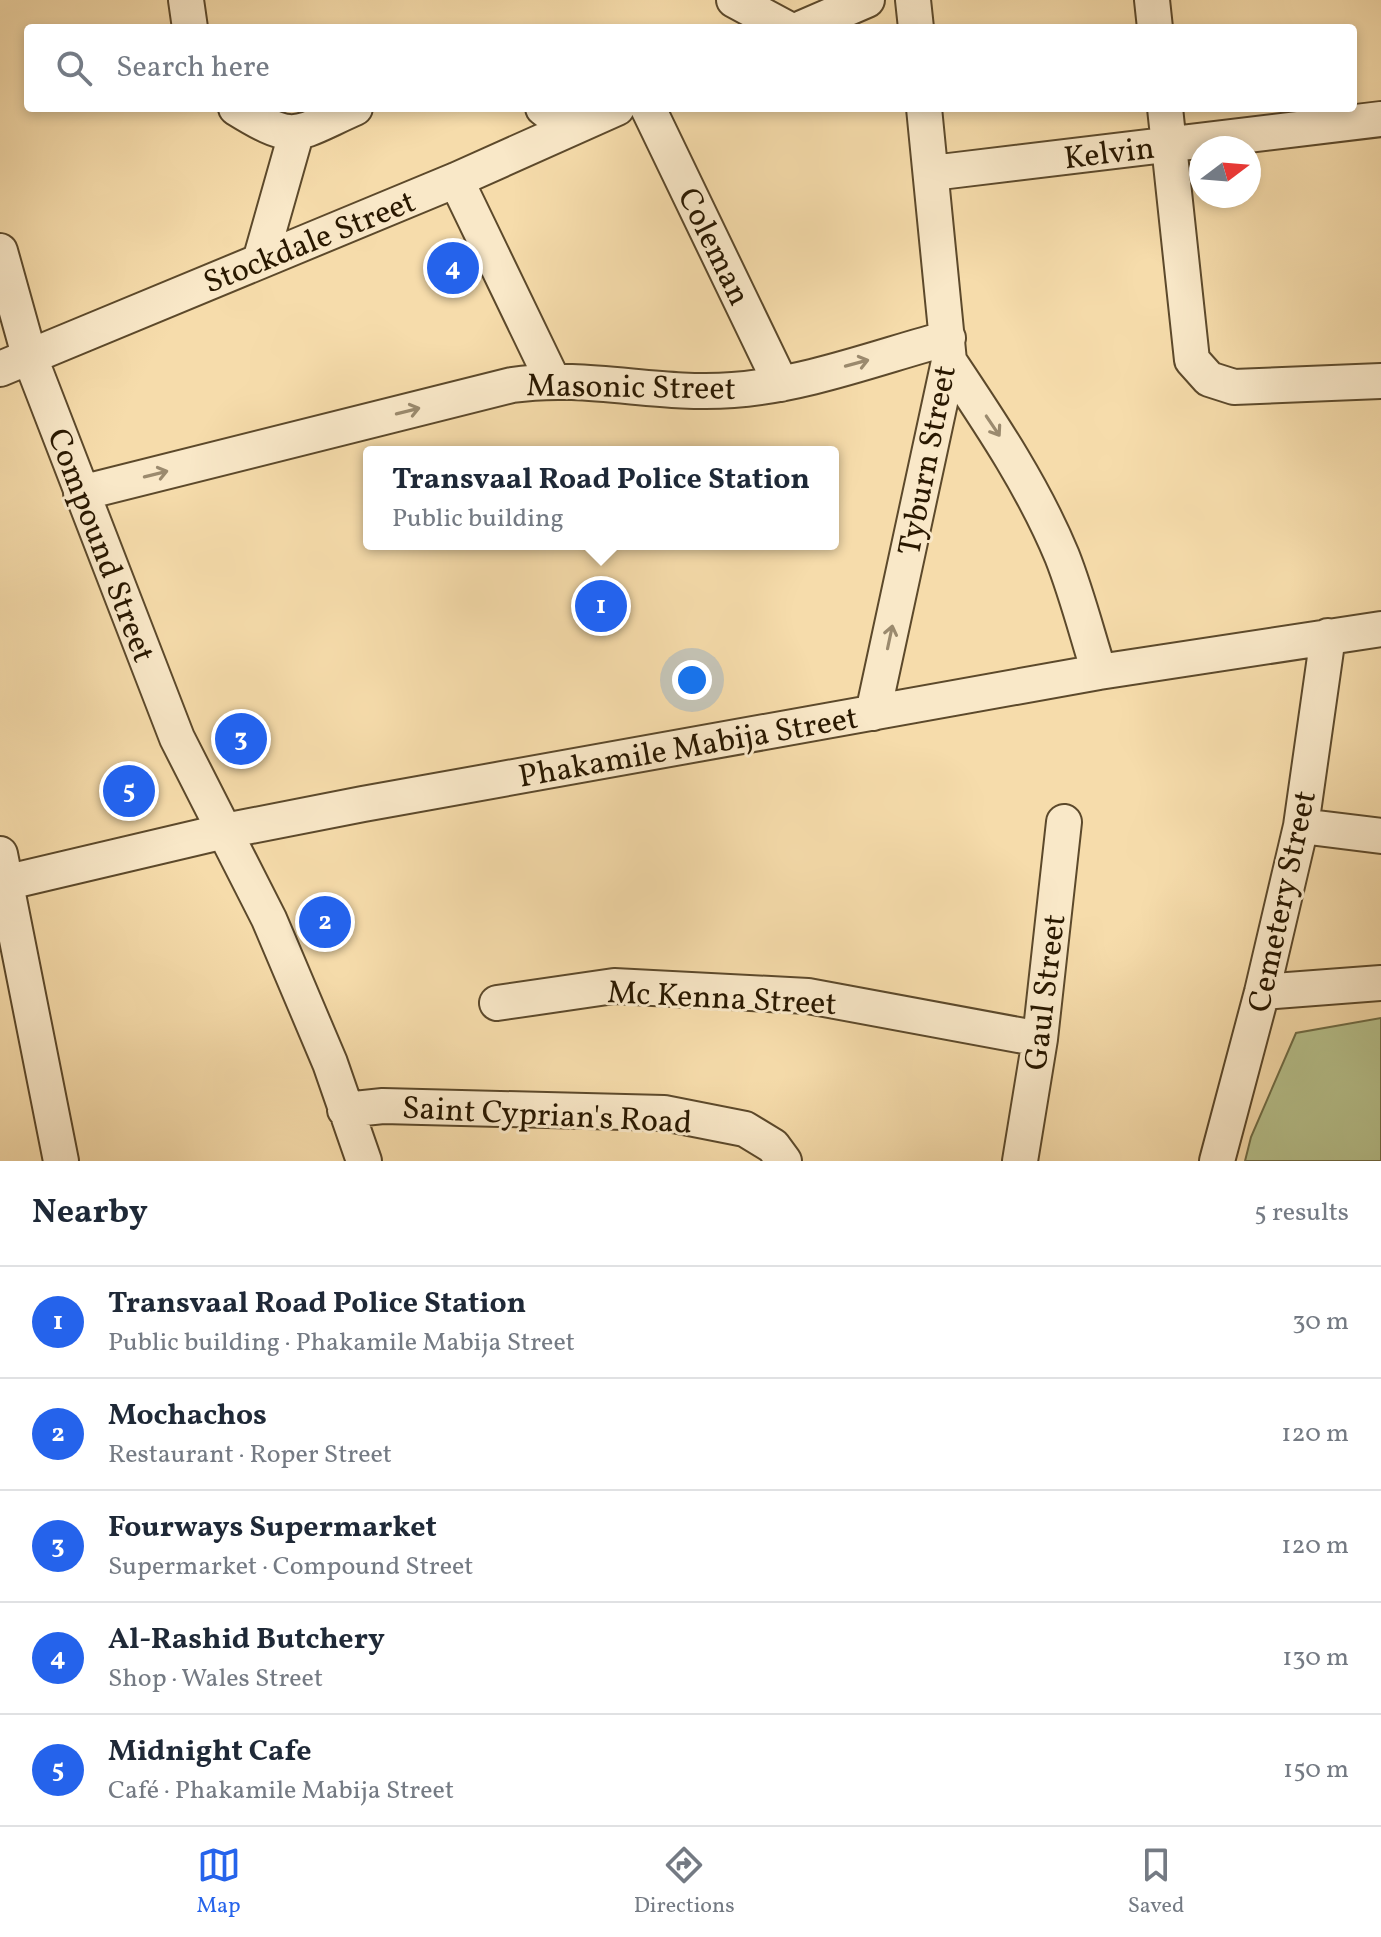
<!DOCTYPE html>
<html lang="en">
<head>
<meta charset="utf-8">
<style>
  body { margin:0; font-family:Vollkorn,serif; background:#f6f6f7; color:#1f2937 }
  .compass { position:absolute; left:1189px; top:136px; width:72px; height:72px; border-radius:50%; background:#fff; box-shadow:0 4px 12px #0003; rotate:74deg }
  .you { position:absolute; left:692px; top:680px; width:28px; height:28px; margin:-20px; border:6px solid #fff; border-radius:50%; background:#1a73e8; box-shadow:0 0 0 12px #1a73e833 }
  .badge { display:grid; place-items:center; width:52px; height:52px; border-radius:50%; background:#2563eb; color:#fff; font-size:26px; font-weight:700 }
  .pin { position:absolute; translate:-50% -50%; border:4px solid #fff; box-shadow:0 2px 8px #0006 }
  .popup { position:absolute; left:363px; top:446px; width:476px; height:104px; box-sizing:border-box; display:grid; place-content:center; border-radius:8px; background:#fff; filter:drop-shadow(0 2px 6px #0005); font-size:26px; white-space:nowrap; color:#747a83 }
  .popup b { font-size:30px; color:#1f2937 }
  .popup::after { content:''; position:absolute; left:50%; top:100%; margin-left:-16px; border:16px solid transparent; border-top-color:#fff }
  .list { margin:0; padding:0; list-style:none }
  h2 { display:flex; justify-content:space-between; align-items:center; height:104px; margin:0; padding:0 32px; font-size:34px }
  h2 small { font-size:26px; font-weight:400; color:#747a83 }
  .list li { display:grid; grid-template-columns:52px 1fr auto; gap:24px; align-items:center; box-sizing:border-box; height:112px; padding:0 32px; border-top:2px solid #e0e1e3 }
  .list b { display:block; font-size:30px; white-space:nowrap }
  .list p { margin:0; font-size:26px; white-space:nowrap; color:#747a83 }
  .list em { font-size:26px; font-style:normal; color:#747a83 }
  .icon { flex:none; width:44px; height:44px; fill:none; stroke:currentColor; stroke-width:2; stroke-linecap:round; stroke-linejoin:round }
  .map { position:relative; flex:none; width:1381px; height:1161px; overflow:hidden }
  .search { position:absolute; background:#fff; box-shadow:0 4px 12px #0003; left:24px; right:24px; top:24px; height:88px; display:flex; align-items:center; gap:20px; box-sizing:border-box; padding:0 28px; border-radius:8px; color:#747a83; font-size:30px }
  .sheet { height:664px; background:#fff }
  nav { display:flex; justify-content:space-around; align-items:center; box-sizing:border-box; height:112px; border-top:2px solid #e0e1e3; background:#fff; font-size:22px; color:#747a83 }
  nav a { display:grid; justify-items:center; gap:4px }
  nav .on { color:#2563eb }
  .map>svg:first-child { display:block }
  .green { fill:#b7c28d; stroke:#706d46; stroke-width:2 }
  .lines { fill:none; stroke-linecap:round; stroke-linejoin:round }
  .minor-casing { stroke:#5c492b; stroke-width:38 }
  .minor { stroke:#f9e8c8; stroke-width:34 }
  .oneway { stroke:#9b8a6e }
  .labels { text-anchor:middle; stroke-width:6; stroke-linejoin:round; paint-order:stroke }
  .street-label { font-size:32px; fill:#291800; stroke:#f9e8c8 }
</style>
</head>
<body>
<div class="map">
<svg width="1381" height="1161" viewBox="0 0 1381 1161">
  <rect width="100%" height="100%" fill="#f6dcab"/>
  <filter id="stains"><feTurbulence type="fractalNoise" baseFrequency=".0025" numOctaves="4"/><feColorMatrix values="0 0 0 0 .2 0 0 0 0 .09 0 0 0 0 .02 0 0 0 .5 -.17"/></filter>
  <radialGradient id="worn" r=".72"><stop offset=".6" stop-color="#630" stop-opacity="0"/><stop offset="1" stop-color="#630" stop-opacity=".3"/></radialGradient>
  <path class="green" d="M 1381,1018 L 1381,1161 L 1245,1161 L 1251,1137 L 1296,1033 Z"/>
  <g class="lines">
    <defs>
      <path id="minor" d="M 186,0 L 190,28
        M 734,0 L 786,28
        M 913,0 L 916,28
        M 1152,0 L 1155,28
        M 802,28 L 867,0
        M 236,108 C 296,145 294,135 355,108
        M 543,108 L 570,129
        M 648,108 L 781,384
        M 1165,108 L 1192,360 L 1209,379 L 1234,387 L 1381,381
        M 932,173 L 1381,119
        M 456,180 L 552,379
        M 0,251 L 29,355 L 177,738 L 269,919 L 330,1063 L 364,1161
        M 260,261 L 296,134
        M 949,361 C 991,424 1033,486 1062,556 C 1077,594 1087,634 1099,672
        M 0,369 L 456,180 L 617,108
        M 81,493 L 512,385 C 586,374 659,396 733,390 C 805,385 878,357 948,338
        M 873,713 L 949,361 L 924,108
        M 1301,826 L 1381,836
        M 0,854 L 61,1161
        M 0,884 L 225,831 L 363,804 L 1099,672 L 1381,629
        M 1262,992 L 1381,983
        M 497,1003 L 614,986 L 808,996 L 1040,1039
        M 345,1110 L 383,1106 L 664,1113 L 745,1129 L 773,1146 L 784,1161
        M 1020,1161 L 1040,1039 L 1064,822
        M 1217,1161 L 1262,992 L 1301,826 L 1328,636"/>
    </defs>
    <use href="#minor" class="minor-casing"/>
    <use href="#minor" class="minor"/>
  </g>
  <defs><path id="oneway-shaft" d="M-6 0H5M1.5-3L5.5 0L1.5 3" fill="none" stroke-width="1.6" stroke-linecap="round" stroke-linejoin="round" transform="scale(2)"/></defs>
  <g class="oneway">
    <use href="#oneway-shaft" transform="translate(857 363) rotate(-15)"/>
    <use href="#oneway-shaft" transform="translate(408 411) rotate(-14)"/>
    <use href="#oneway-shaft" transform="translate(993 426) rotate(56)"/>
    <use href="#oneway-shaft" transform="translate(156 474) rotate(-14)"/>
    <use href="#oneway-shaft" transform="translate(890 637) rotate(-78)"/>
  </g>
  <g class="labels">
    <g class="street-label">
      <text transform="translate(1109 152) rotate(-7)" y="11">Kelvin</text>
      <text transform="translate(309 241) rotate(-22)" y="11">Stockdale Street</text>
      <text transform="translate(715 246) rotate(64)" y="11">Coleman</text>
      <text transform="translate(631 386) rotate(1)" y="11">Masonic Street</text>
      <text transform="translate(926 460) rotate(-79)" y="11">Tyburn Street</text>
      <text transform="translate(102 545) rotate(69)" y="11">Compound Street</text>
      <text transform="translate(688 746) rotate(-10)" y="11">Phakamile Mabija Street</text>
      <text transform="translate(1281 901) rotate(-78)" y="11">Cemetery Street</text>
      <text transform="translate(1044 992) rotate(-83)" y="11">Gaul Street</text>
      <text transform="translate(722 997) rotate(3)" y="11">Mc Kenna Street</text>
      <text transform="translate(547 1114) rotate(3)" y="11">Saint Cyprian's Road</text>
    </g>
  </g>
  <rect width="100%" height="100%" filter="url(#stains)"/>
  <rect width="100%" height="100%" fill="url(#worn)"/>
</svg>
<svg class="compass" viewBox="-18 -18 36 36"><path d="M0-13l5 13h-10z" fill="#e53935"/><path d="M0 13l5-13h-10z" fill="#747a83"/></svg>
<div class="you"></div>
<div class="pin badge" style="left:601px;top:606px">1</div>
<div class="popup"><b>Transvaal Road Police Station</b>Public building</div>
<div class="pin badge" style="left:325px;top:922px">2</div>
<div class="pin badge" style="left:241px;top:739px">3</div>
<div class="pin badge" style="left:453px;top:268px">4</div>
<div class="pin badge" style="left:129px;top:791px">5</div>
<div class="search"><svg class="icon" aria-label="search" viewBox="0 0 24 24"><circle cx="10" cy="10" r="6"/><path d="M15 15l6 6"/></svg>Search here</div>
</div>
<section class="sheet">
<h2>Nearby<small>5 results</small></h2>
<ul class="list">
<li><span class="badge">1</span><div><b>Transvaal Road Police Station</b><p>Public building · Phakamile Mabija Street</p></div><em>30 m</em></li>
<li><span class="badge">2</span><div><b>Mochachos</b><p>Restaurant · Roper Street</p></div><em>120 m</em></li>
<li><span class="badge">3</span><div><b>Fourways Supermarket</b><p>Supermarket · Compound Street</p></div><em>120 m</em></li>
<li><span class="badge">4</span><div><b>Al-Rashid Butchery</b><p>Shop · Wales Street</p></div><em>130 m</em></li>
<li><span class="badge">5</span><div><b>Midnight Cafe</b><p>Café · Phakamile Mabija Street</p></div><em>150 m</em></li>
</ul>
</section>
<nav>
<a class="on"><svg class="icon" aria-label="map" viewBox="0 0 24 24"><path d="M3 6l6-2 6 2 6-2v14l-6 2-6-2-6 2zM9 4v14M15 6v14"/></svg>Map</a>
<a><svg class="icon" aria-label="directions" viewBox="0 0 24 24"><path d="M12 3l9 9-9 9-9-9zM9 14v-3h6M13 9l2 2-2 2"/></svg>Directions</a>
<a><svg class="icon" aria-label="saved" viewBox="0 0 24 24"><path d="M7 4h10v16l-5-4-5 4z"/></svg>Saved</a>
</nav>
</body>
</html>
